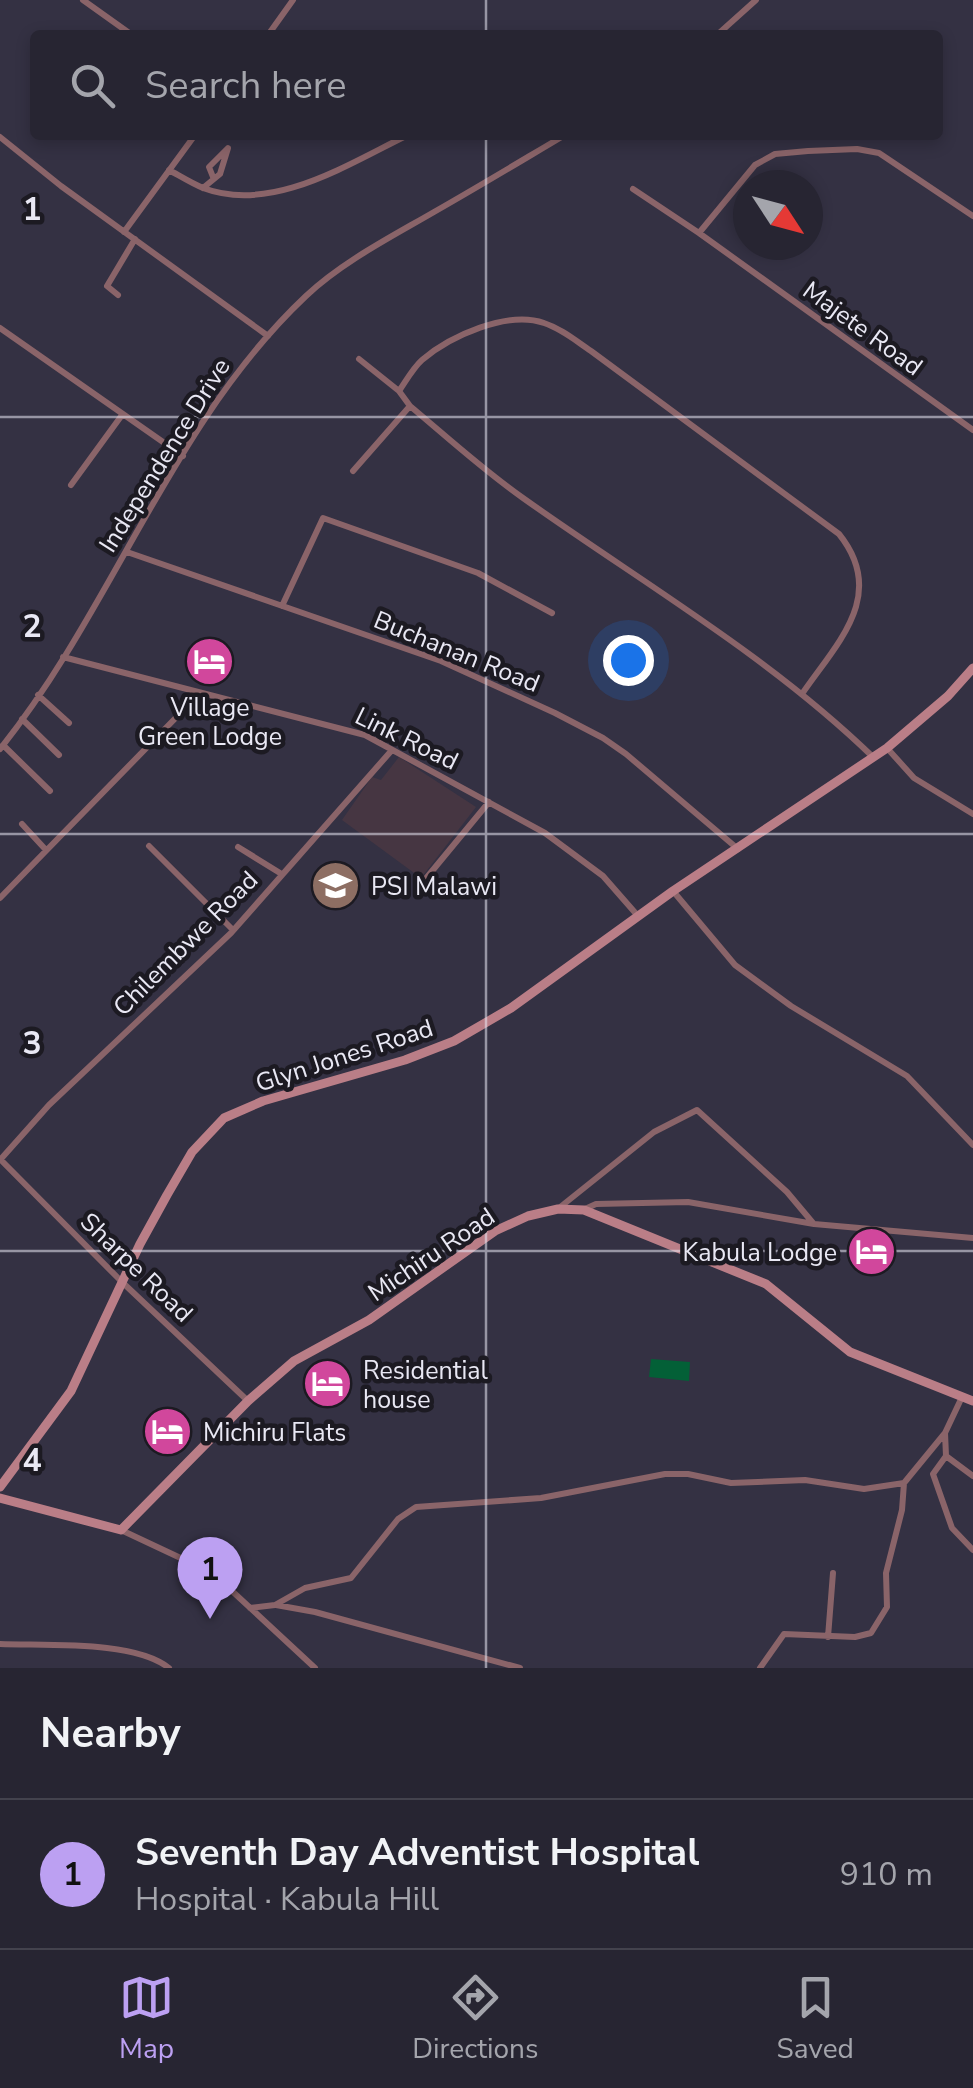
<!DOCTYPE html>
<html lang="en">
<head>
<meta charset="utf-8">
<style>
  body { margin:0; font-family:"Nunito Sans",sans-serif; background:#2f2d3a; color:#f1f3f6 }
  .compass { position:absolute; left:733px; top:170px; width:90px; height:90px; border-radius:50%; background:#272532; box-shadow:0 5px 15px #0003; rotate:126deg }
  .you { position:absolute; left:628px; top:660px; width:35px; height:35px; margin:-25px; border:8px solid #fff; border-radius:50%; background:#1a73e8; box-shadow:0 0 0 15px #1a73e833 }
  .badge { display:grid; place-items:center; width:65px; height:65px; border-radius:50%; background:#bca0f2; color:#111; font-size:32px; font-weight:700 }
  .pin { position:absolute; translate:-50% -82px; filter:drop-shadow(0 2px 5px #0008) }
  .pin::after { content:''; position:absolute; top:52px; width:35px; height:30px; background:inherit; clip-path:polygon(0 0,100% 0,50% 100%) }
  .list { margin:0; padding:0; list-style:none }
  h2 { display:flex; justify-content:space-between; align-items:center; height:130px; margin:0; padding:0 40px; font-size:42px }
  h2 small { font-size:32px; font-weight:400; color:#a4a5ac }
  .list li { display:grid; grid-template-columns:65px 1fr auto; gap:30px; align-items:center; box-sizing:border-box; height:150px; padding:0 40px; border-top:2px solid #43424d }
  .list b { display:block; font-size:38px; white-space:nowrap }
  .list p { margin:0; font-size:32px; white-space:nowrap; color:#a4a5ac }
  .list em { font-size:32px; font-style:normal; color:#a4a5ac }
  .icon { flex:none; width:55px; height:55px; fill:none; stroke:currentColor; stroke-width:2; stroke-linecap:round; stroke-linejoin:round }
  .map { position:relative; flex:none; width:973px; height:1668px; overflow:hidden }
  .search { position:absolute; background:#272532; box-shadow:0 5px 15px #0003; left:30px; right:30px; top:30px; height:110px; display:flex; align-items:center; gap:25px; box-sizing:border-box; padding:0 35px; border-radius:10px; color:#a4a5ac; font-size:38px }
  .sheet { height:280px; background:#272532 }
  nav { display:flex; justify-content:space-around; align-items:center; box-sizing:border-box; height:140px; border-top:2px solid #43424d; background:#272532; font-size:28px; color:#a4a5ac }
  nav a { display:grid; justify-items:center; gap:5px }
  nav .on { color:#bca0f2 }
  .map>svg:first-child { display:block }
  .education { fill:#463642 }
  .green { fill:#036037 }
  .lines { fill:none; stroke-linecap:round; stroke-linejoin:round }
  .street { stroke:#8a6469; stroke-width:6 }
  .secondary { stroke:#ba7e87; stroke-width:9 }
  .grid { fill:none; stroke:#e9e8f4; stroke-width:2.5; stroke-opacity:0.55 }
  .labels { text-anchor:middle; stroke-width:9; stroke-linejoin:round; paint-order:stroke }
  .street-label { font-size:25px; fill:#e9e8f4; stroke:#1c1a22 }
  .poi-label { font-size:25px; fill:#e9e8f4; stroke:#1c1a22; text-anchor:start }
  .grid-label { font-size:32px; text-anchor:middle; font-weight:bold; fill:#e9e8f4; stroke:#1c1a22; stroke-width:9; stroke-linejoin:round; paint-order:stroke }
</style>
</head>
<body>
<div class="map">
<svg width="973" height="1668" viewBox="0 0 973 1668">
  <rect width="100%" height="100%" fill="#343143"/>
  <path class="education" d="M 399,757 L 476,807 L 421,878 L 342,820 L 372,777 L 381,780 Z"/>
  <path class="green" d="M 651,1359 L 690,1362 L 689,1381 L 649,1377 Z"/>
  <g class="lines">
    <path class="street" d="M 83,0 L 132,35
      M 268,35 L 293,0
      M 717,35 L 756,0
      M 0,137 L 61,186 L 268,336
      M 169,170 C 180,176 191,183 203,188 C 272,214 348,164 408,135
      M 203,188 L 220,174 L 228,148 L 209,167 L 213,177
      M 633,189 L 699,233 L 973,430
      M 124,232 L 195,135
      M 699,233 L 755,165 L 775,154 L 808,151 L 857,149 L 879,153 L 973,216
      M 118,295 L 107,286 L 135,239
      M 0,328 L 183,456
      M 359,359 L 399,391
      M 353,471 L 410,406
      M 71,485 L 122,415
      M 127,552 L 441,661 L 555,713 L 603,738 L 626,754 L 738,849
      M 282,606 L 323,518 L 478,573 L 552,613
      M 63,657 L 365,735 L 545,833 L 603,876 L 638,916
      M 802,694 C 837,643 888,595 839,534 L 591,351 C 576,341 562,329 544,323 C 508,310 450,336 422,360 C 413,368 406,381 399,391 L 410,406 C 447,437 483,470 523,498 C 641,582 769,656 873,757
      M 38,695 L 69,723
      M 22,719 L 59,755
      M 3,745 L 50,791
      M 887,748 L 914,778 L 973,814
      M 0,749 C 114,607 172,422 306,296 C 342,262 391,237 434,212 C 478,187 521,161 565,135
      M 22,824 L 46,850
      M 149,846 L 233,930
      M 238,847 L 280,873
      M 423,882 L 489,802
      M 673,891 L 735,965 L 791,1006 L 907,1076 L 973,1145
      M 0,898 L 199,694
      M 0,1159 L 122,1282 L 248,1401
      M 0,1160 L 49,1105 L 231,933 L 392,750
      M 559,1208 L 654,1132 L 697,1110 L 787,1192 L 813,1223
      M 585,1209 L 596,1204 L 688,1202 L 814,1224 L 973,1238
      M 962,1397 L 945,1433 L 946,1456 L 933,1474 L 952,1528 L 973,1550
      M 946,1456 L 973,1476
      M 121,1530 L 204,1569 L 232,1591 L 315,1668
      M 276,1605 L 315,1612 L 520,1668
      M 250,1608 L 275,1605 L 305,1588 L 351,1578 L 398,1519 L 416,1507 L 541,1498 L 665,1474 L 688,1474 L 731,1483 L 805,1480 L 864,1489 L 904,1483
      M 828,1637 L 833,1573
      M 0,1644 C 45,1646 134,1640 169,1668
      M 760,1668 L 784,1634 L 855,1637 L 871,1633 L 887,1607 L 886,1573 L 902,1510 L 904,1483 L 945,1433"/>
    <path class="secondary" d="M 0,1487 L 71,1391 L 140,1244 L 167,1195 L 192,1152 L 224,1118 L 263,1101 L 405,1060 L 454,1041 L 511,1008 L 673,891 L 887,748 L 948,696 L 973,668
      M 0,1498 L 121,1530 L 248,1401 L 294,1361 L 369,1320 L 495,1231 L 528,1216 L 558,1209 L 584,1210 L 766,1284 L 850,1352 L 973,1401"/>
  </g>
  <path class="grid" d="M 486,0 L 486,35M 486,135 L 486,1668M 0,417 L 973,417M 0,834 L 973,834M 0,1251 L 973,1251"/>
  <defs>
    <symbol id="hotel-disc" viewBox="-11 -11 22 22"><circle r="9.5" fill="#d1479c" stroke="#1c1a22"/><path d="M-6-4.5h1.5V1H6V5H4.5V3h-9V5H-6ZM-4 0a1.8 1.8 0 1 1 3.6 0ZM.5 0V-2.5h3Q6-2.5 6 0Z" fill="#fff"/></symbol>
    <symbol id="school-disc" viewBox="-11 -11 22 22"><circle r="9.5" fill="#8d6e63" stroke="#1c1a22"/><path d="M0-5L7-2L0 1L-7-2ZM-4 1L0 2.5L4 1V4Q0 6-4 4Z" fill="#fff"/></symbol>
  </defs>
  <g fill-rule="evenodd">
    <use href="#hotel-disc" x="182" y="634" width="55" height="55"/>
    <use href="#school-disc" x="308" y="858" width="55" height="55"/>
    <use href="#hotel-disc" x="844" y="1224" width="55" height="55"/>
    <use href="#hotel-disc" x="300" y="1356" width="55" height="55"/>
    <use href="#hotel-disc" x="140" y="1404" width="55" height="55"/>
  </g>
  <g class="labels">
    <g class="street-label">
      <text transform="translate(863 328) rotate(36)" y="9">Majete Road</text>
      <text transform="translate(164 455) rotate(-58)" y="9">Independence Drive</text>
      <text transform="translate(457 651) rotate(22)" y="9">Buchanan Road</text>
      <text transform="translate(407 738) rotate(26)" y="9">Link Road</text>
      <text transform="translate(185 943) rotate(-45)" y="9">Chilembwe Road</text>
      <text transform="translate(344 1055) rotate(-18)" y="9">Glyn Jones Road</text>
      <text transform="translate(431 1254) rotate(-34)" y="9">Michiru Road</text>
      <text transform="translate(137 1267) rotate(44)" y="9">Sharpe Road</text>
    </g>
    <g class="poi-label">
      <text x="210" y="716" text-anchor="middle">Village<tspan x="210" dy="29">Green Lodge</tspan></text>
      <text x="371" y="895">PSI Malawi</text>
      <text x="837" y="1261" text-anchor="end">Kabula Lodge</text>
      <text x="363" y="1379">Residential<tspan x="363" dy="29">house</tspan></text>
      <text x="203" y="1441">Michiru Flats</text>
    </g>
  </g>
  <g class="grid-label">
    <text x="32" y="220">1</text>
    <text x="32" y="637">2</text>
    <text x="32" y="1054">3</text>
    <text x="32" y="1471">4</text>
  </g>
</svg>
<svg class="compass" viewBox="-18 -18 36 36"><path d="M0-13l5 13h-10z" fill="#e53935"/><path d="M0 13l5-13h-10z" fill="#a4a5ac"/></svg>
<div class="you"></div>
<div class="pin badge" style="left:210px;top:1619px">1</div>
<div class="search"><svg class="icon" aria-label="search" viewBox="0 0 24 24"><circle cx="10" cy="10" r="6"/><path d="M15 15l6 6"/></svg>Search here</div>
</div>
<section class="sheet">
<h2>Nearby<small></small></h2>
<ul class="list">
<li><span class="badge">1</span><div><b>Seventh Day Adventist Hospital</b><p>Hospital · Kabula Hill</p></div><em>910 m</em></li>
</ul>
</section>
<nav>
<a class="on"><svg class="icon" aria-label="map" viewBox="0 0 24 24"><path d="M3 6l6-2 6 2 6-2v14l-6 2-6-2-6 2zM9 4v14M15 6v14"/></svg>Map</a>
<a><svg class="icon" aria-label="directions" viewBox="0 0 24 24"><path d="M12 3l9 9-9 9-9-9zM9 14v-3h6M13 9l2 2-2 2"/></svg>Directions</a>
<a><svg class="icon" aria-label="saved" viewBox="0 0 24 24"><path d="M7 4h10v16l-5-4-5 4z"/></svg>Saved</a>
</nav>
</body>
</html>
